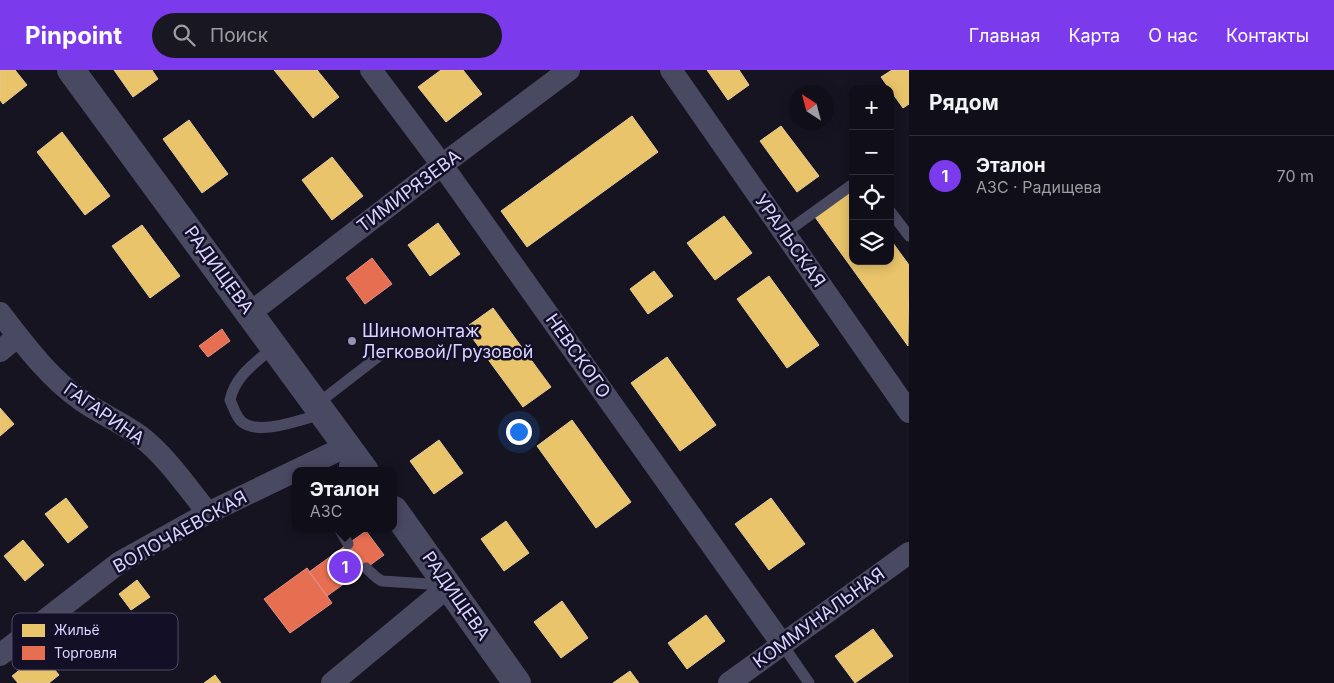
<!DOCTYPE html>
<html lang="ru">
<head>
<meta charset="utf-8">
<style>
  body { margin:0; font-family:Inter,sans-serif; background:#191822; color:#f1f3f6 }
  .controls { position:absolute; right:15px; top:15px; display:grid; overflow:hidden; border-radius:10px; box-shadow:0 2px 12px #0003 }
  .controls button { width:45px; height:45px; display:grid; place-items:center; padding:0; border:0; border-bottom:1px solid #302f38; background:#100f19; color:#f1f3f6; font:25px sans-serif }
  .compass { position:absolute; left:789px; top:15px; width:45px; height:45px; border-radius:50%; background:#100f19; box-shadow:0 2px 12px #0003; rotate:324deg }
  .you { position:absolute; left:518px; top:361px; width:18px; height:18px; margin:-12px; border:4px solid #fff; border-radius:50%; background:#1a73e8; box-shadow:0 0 0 8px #1a73e833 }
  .badge { display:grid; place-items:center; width:32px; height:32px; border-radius:50%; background:#7c3aed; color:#fff; font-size:16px; font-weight:700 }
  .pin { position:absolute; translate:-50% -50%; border:2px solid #fff; box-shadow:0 1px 5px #0006 }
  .popup { position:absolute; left:292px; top:397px; width:105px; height:65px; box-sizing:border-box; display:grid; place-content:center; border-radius:10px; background:#100f19; filter:drop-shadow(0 1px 4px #0005); font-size:16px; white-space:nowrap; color:#9c9ca2 }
  .popup b { font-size:19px; color:#f1f3f6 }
  .popup::after { content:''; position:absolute; left:50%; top:100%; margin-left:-10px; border:10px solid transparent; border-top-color:#100f19 }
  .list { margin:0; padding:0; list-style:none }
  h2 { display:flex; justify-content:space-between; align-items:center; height:65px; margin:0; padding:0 20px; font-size:21px }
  h2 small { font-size:16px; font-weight:400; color:#9c9ca2 }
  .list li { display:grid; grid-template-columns:32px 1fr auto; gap:15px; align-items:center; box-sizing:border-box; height:80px; padding:0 20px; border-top:1px solid #302f38 }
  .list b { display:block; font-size:19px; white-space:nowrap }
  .list p { margin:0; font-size:16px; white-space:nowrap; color:#9c9ca2 }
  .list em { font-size:16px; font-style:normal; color:#9c9ca2 }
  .icon { flex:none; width:28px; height:28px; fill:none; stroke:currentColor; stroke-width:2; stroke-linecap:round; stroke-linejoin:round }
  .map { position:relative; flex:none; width:909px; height:613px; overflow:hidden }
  header { display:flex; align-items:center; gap:30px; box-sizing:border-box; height:70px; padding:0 25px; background:#7c3aed; color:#fff }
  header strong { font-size:24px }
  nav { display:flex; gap:28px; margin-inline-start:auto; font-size:18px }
  .search { width:350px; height:45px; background:#191822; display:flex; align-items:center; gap:12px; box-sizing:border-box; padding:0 18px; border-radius:28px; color:#9c9ca2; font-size:19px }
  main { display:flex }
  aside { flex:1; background:#100f19 }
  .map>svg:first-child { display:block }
  .homes { fill:#e9c46a; stroke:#e4c997 }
  .shops { fill:#e76f51; stroke:#e38d85 }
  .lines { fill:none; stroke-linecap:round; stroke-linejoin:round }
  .service { stroke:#4a4962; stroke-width:11 }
  .minor { stroke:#4a4962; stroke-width:22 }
  .tertiary { stroke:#4a4962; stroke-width:28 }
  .poi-dot { fill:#9591b1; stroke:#130f26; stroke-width:2 }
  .labels { text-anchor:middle; stroke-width:5; stroke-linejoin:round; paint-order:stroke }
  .street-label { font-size:18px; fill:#d9d4ff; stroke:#130f26 }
  .poi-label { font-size:18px; fill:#d9d4ff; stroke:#130f26; text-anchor:start }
  .key { fill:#130f26; stroke:#4e4a67; stroke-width:1 }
  .key-label { font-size:14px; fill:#d9d4ff }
</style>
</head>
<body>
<header>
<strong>Pinpoint</strong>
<div class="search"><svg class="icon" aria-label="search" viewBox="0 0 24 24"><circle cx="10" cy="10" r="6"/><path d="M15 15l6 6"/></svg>Поиск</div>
<nav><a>Главная</a><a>Карта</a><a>О нас</a><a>Контакты</a></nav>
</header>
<main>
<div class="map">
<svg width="909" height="613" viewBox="0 0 909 613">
  <rect width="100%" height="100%" fill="#161421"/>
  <path class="homes" d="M 0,0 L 15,0 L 27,15 L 3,34 L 0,30 Z
    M 114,0 L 152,0 L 158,9 L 133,27 Z
    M 274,0 L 317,0 L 339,27 L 313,48 Z
    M 441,0 L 463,0 L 482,24 L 446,52 L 418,17 Z
    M 707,0 L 739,0 L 749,15 L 728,30 Z
    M 892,0 L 909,0 L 909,34 L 903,38 L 881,7 Z
    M 632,46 L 658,82 L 527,177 L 501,141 Z
    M 189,50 L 228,104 L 202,123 L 163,69 Z
    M 781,56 L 819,106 L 797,122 L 760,71 Z
    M 62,62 L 110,126 L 85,145 L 37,82 Z
    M 332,87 L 363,126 L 332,150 L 302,110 Z
    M 853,120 L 853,191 L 890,191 L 890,169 L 909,195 L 908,276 L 815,147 Z
    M 724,146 L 752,183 L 715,210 L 687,173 Z
    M 438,153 L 460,184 L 430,206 L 408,175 Z
    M 142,155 L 180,206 L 150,228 L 112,176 Z
    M 654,201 L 673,226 L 648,244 L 630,219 Z
    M 769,206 L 819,275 L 787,298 L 737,229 Z
    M 493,238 L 551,317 L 523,337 L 465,258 Z
    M 667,287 L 716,355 L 680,381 L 631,313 Z
    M 0,338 L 14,354 L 0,366 Z
    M 572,350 L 631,432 L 596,458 L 537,376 Z
    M 439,370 L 463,403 L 434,424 L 410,391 Z
    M 66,428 L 88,457 L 68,473 L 45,444 Z
    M 771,428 L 805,474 L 769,500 L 735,454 Z
    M 506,451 L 529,483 L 504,501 L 481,469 Z
    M 23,470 L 44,495 L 25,511 L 4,486 Z
    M 137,510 L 150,527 L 131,540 L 119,524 Z
    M 562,531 L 588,568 L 561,588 L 534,552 Z
    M 88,543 L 106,565 L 77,589 L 59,567 Z
    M 706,545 L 725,571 L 687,599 L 668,573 Z
    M 873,559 L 893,586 L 855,613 L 835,586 Z
    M 41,583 L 59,605 L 49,613 L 18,613 L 12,606 Z
    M 630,601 L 639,613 L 613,613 Z
    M 215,605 L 221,613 L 204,613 Z"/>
  <path class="shops" d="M 372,188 L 392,214 L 365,234 L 346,208 Z
    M 222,259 L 230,271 L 208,287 L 199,276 Z
    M 366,461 L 384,485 L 327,526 L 309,502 Z
    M 307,498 L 332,533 L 290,563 L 264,529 Z"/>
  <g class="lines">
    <path class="service" d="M 890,141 L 909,166
      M 785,163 L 853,114
      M 274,277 C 256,292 235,306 230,330 C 233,336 236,346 241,351 C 258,367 302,349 322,344
      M 317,334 L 383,283
      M 344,401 L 346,382
      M 339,458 L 348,474
      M 366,498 L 377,508 L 382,511 L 444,515
      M 782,574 L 809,613"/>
    <path class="minor" d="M 371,0 L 442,95 L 782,574
      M 671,0 L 909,342
      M 0,243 C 24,274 49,308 81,330 C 99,343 121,352 140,366 C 167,387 187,417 208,443
      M 250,243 L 442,95 L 569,0
      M 0,281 L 18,266
      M 0,585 L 120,492 L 208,443 L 347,376
      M 332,613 L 449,516
      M 729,613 L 909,483"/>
    <path class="tertiary" d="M 71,0 L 365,401
      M 394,440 L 517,613"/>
  </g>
  <circle class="poi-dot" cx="352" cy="271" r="5"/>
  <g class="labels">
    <g class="street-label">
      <text transform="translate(409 121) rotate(-37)" y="6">ТИМИРЯЗЕВА</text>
      <text transform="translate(790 171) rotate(55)" y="6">УРАЛЬСКАЯ</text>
      <text transform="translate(219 200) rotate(54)" y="6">РАДИЩЕВА</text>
      <text transform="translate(578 286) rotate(55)" y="6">НЕВСКОГО</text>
      <text transform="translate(104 344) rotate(35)" y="6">ГАГАРИНА</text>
      <text transform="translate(180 462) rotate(-29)" y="6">ВОЛОЧАЕВСКАЯ</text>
      <text transform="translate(456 526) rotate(55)" y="6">РАДИЩЕВА</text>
      <text transform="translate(819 548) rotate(-36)" y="6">КОММУНАЛЬНАЯ</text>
    </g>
    <g class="poi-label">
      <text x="362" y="267">Шиномонтаж<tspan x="362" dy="21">Легковой/Грузовой</tspan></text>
    </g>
  </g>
  <rect x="12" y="543" width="166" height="57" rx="8" class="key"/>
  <rect x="22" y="554" width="23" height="13" fill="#e9c46a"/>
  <rect x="22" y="576" width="23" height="14" fill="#e76f51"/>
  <g class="key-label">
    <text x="54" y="565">Жильё</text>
    <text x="54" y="588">Торговля</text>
  </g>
</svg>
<div class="controls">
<button>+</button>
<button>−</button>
<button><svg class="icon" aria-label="locate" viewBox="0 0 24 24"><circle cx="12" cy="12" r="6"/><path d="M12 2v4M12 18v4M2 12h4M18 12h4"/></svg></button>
<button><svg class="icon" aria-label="layers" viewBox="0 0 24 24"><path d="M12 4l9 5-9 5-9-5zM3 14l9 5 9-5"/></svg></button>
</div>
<svg class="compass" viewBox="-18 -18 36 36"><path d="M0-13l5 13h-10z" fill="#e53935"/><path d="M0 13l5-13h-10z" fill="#9c9ca2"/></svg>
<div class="you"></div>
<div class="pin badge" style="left:345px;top:497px">1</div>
<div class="popup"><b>Эталон</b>АЗС</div>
</div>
<aside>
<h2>Рядом<small></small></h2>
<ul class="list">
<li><span class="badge">1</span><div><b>Эталон</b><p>АЗС · Радищева</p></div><em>70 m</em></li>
</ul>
</aside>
</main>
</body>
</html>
